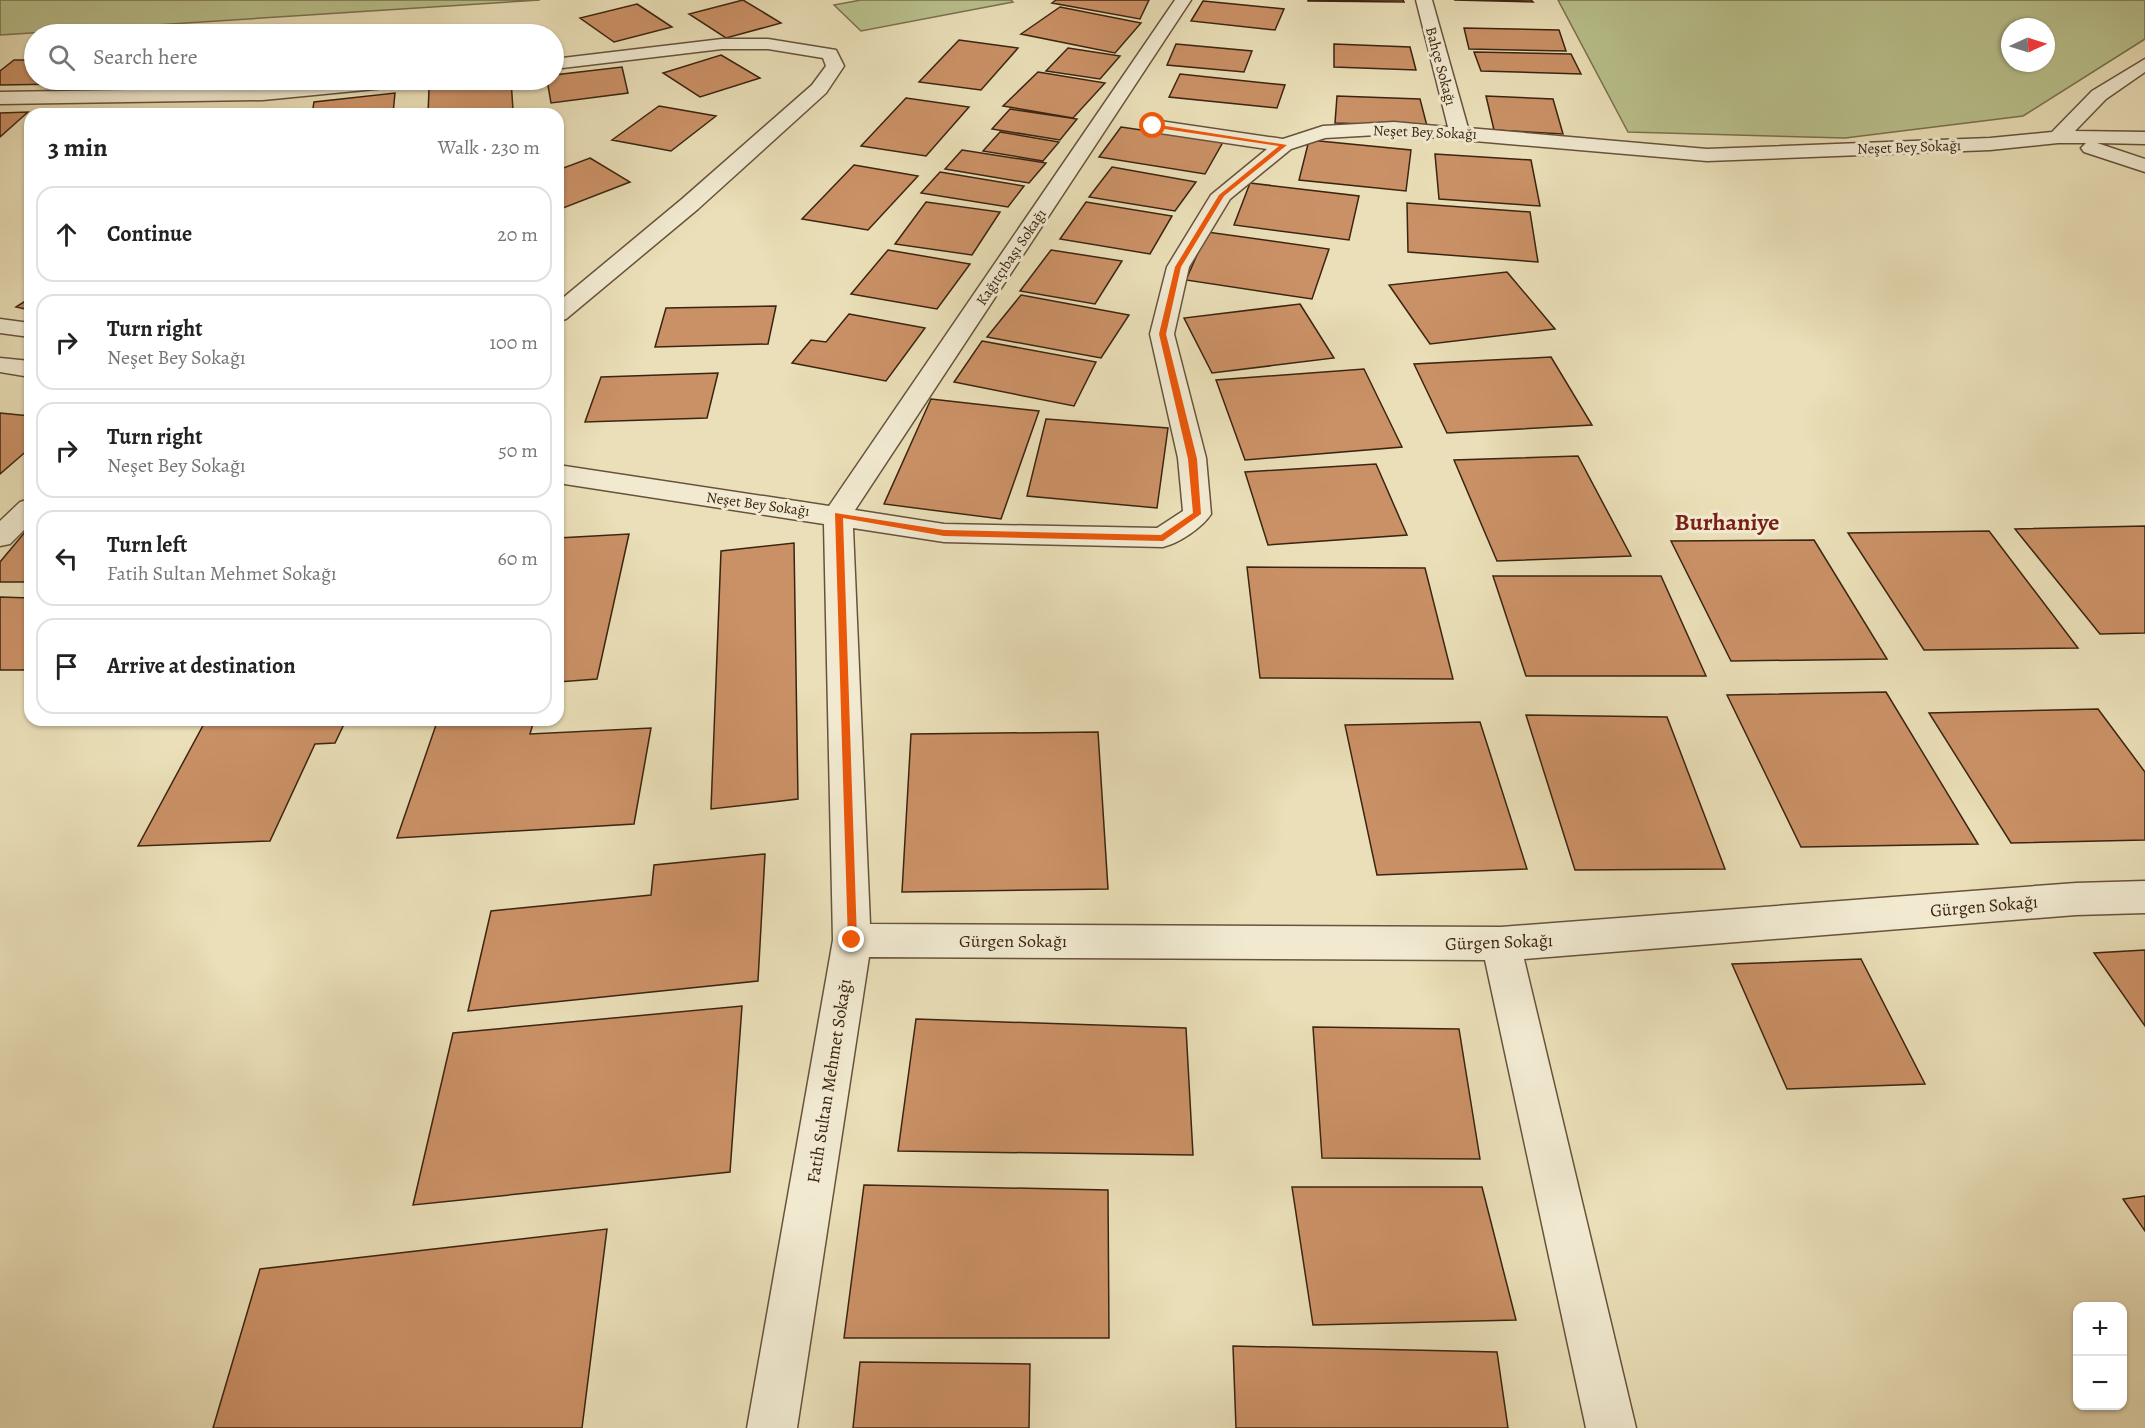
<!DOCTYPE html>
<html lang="en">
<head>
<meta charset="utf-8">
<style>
  body { margin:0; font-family:Alegreya,serif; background:#f2f2f2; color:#222 }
  .controls { position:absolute; right:18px; bottom:18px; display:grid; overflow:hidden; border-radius:12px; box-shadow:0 2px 4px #0004 }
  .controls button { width:54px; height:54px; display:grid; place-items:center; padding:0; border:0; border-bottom:2px solid #e0e0e0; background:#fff; color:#222; font:30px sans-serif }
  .compass { position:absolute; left:2001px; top:18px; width:54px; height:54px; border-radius:50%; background:#fff; box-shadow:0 2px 4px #0004; rotate:86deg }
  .stop { position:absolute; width:18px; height:18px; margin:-14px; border:4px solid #ea580c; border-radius:50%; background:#fff }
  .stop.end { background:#ea580c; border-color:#fff; box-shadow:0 2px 6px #0008 }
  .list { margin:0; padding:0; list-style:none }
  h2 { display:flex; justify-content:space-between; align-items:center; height:78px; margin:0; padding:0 24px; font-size:26px }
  h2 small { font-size:20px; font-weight:400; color:#767676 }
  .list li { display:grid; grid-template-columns:39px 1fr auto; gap:18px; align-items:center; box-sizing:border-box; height:96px; margin:0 12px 12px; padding:0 12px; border:2px solid #e0e0e0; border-radius:18px }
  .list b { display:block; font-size:22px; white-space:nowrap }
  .list p { margin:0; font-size:20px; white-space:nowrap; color:#767676 }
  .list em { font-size:20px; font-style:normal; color:#767676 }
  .icon { flex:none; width:33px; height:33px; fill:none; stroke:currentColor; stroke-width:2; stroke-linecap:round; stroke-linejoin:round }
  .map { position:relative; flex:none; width:2145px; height:1428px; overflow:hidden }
  .search { position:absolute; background:#fff; box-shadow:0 2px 4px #0004; left:24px; top:24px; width:540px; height:66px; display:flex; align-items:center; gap:15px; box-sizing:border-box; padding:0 21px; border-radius:33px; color:#767676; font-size:22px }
  .panel { position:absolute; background:#fff; box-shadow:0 2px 4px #0004; left:24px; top:108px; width:540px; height:618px; border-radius:18px }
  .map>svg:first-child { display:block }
  .green { fill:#b9c18d; stroke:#7a724f; stroke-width:1.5; fill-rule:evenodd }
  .building { fill:#cb9166; stroke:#3b2411; stroke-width:1.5 }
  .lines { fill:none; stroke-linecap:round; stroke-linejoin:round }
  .minor-casing { stroke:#67533b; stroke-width:3 }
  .minor { fill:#f1ead1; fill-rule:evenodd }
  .route { fill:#ea580c }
  .labels { text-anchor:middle; stroke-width:6; stroke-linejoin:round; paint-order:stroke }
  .far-street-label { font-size:15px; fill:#3b2411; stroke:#f1ead1 }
  .street-label { font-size:18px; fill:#3b2411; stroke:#f1ead1 }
  .district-label { font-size:24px; font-weight:bold; fill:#7a1f14; stroke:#f1ead1 }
</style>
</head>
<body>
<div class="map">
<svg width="2145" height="1428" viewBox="0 0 2145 1428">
  <rect width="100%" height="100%" fill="#eadfb8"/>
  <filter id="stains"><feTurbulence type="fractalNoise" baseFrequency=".00333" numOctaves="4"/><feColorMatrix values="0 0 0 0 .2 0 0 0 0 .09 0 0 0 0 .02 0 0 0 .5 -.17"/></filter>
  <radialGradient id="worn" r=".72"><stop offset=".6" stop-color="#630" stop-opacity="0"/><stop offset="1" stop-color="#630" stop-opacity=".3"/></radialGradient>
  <path class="green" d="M 0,0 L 540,0 L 0,35 Z
    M 861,0 L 1011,0 L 1013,2 L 861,31 L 834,5 Z
    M 1558,0 L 2145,0 L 2145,39 L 2023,116 L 1845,138 L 1628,132 ZM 2010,27 L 2046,27 L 2046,63 L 2010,63 Z"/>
  <path class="building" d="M 743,0 L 781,23 L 726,38 L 689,14 Z
    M 1056,0 L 1149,0 L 1140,19 L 1052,3 Z
    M 1308,0 L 1403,0 L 1404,2 L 1308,1 Z
    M 1531,0 L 1533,2 L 1454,0 Z
    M 1203,1 L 1284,9 L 1275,30 L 1191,21 Z
    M 637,4 L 672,27 L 614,42 L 580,18 Z
    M 1060,7 L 1141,23 L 1115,53 L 1021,34 Z
    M 1464,28 L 1559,30 L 1566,51 L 1469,49 Z
    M 531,30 L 532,34 L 480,34 Z
    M 959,40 L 1018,48 L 981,90 L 919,82 Z
    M 1176,44 L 1252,51 L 1244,72 L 1167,65 Z
    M 1334,44 L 1410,47 L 1416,70 L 1334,67 Z
    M 1068,48 L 1120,56 L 1100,79 L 1046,71 Z
    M 1474,52 L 1571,54 L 1581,74 L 1481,71 Z
    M 721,55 L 760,78 L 700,97 L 663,73 Z
    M 14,60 L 34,60 L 34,80 L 65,80 L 60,84 L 0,85 L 0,71 Z
    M 622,67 L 628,93 L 551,103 L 547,80 L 554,80 L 554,75 Z
    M 1038,72 L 1105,83 L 1073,118 L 1003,106 Z
    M 1180,74 L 1285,85 L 1277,108 L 1169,97 Z
    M 95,80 L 179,80 L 173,85 L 86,87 Z
    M 511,80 L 513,110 L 477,114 L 428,114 L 429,89 Z
    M 395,93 L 393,114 L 312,114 L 314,102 Z
    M 1337,96 L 1420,99 L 1427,126 L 1335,123 Z
    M 1486,96 L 1553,99 L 1563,134 L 1494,130 Z
    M 906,98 L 969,107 L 926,156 L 861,146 Z
    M 659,106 L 716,116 L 671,151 L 612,140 Z
    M 1010,109 L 1077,119 L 1060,140 L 992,129 Z
    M 28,112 L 0,137 L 0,113 Z
    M 1121,127 L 1223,142 L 1205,174 L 1099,157 Z
    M 1000,132 L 1059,142 L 1043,161 L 983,151 Z
    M 1309,140 L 1411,150 L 1406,191 L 1299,180 Z
    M 962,150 L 1046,163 L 1029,183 L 945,169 Z
    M 1435,154 L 1531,160 L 1540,206 L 1439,199 Z
    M 590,158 L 630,182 L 558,210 L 558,170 Z
    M 854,165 L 918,176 L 868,230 L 802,219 Z
    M 1112,167 L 1196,182 L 1175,211 L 1089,197 Z
    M 940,172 L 1024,186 L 1008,207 L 921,193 Z
    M 1250,183 L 1359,196 L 1349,240 L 1234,225 Z
    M 926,202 L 1000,212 L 972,255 L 895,244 Z
    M 1086,202 L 1172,216 L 1150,254 L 1060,239 Z
    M 1407,203 L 1530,212 L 1538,262 L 1408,252 Z
    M 1207,232 L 1329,249 L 1312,299 L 1186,280 Z
    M 888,250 L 970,264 L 937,309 L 851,294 Z
    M 1051,250 L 1122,261 L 1095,304 L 1020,291 Z
    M 1507,272 L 1555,329 L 1430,344 L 1389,285 Z
    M 1021,295 L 1129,315 L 1101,358 L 987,337 Z
    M 30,298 L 30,310 L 16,307 Z
    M 1300,304 L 1334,358 L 1212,373 L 1184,318 Z
    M 776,306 L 768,344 L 655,347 L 666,308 Z
    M 849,314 L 925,328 L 886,381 L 792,363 L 811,340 L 826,342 Z
    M 982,341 L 1096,362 L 1074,406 L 954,382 Z
    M 1551,357 L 1592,425 L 1447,433 L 1414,364 Z
    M 1364,369 L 1402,447 L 1245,460 L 1216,380 Z
    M 718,373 L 707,418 L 585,422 L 601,377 Z
    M 931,399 L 1039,411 L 1001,519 L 884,504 Z
    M 0,413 L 30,416 L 30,448 L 0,474 Z
    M 1046,419 L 1168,428 L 1157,508 L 1027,496 Z
    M 1578,456 L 1631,556 L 1497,561 L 1454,460 Z
    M 1376,464 L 1407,535 L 1268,545 L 1245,472 Z
    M 30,526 L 30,582 L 0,582 L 0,562 Z
    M 2145,526 L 2145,633 L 2100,634 L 2015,529 Z
    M 1989,531 L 2078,648 L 1924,650 L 1848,533 Z
    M 629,534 L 597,679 L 558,682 L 558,538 Z
    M 1814,540 L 1887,659 L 1731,661 L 1671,541 Z
    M 794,543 L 798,799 L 711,809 L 721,551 Z
    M 1247,567 L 1425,568 L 1453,679 L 1260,678 Z
    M 1493,576 L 1661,576 L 1706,676 L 1526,676 Z
    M 0,597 L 30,598 L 30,663 L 24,670 L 0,670 Z
    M 1886,692 L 1978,844 L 1801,847 L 1727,695 Z
    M 2098,709 L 2145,772 L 2145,840 L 2011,843 L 1929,713 Z
    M 1526,715 L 1667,717 L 1725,869 L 1575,870 Z
    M 206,720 L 346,720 L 335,743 L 315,744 L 270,841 L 138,846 Z
    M 534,720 L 530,734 L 651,728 L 634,824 L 397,838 L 436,725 Z
    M 1480,722 L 1527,869 L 1377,875 L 1345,725 Z
    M 1098,732 L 1108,889 L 902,892 L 911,734 Z
    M 765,854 L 758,981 L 468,1011 L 491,911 L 651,895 L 654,865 Z
    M 2145,950 L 2145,1026 L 2094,953 Z
    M 1861,959 L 1925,1084 L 1787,1089 L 1732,964 Z
    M 742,1006 L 730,1172 L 413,1205 L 453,1033 Z
    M 916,1019 L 1186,1028 L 1193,1155 L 898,1151 Z
    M 1313,1027 L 1459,1029 L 1480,1159 L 1322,1158 Z
    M 864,1185 L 1108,1190 L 1109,1338 L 844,1338 Z
    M 1292,1187 L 1482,1187 L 1516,1320 L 1313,1325 Z
    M 2145,1196 L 2145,1231 L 2123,1199 Z
    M 607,1229 L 582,1428 L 213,1428 L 260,1269 Z
    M 1233,1346 L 1497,1352 L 1508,1428 L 1236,1428 Z
    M 860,1362 L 1030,1364 L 1029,1428 L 853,1428 Z"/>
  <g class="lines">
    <defs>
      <path id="minor" d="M 1175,0 L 1191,0 L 855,510 L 944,524 L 1157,528 L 1183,511 L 1178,458 L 1150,334 L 1167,267 L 1211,195 L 1267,149 L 1153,132 L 1143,126 L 1153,120 L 1283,139 L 1323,126 L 1394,122 L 1448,127 L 1416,0 L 1432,0 L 1468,128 L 1707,149 L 1990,138 L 2052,132 L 2092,91 L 2145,59 L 2145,72 L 2106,99 L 2075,131 L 2145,132 L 2145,144 L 2097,143 L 2145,159 L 2145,172 L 2084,152 L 2081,148 L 2086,143 L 2058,143 L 1990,150 L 1707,161 L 1394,134 L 1325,138 L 1291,149 L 1230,199 L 1189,267 L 1174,334 L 1206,458 L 1211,514 C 1202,528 1179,543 1163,547 L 944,542 L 853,528 L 870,924 L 1501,927 L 2076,883 L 2145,881 L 2145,913 L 2076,915 L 1524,959 L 1636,1428 L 1586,1428 L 1485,960 L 869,957 L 797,1428 L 747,1428 L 833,940 L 824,524 L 558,483 L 558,465 L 829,506 Z
        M 722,39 L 768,39 L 830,49 L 836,50 L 844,66 L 826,93 L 698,209 L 566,319 L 558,321 L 558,302 L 682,199 L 812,85 L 826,66 L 823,58 L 768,49 L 722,49 L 554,69 L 554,59 Z
        M 354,80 L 415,80 L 406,86 L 263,100 L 0,104 L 0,92 L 263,88 Z
        M 0,319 L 30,323 L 30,337 L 0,333 Z
        M 0,358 L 30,361 L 30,377 L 0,372 Z
        M 30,499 L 30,524 L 10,544 L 0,546 L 0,521 L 20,502 Z"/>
    </defs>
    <use href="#minor" class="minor-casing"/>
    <use href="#minor" class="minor"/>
  </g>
  <path class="route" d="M 1153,124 L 1287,145 L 1224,196 L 1181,267 L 1166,334 L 1197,459 L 1201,514 L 1163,541 L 944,536 L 843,518 L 857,940 L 856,943 L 848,943 L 835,513 L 944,530 L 1161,535 L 1193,513 L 1188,459 L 1159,334 L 1175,267 L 1219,195 L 1279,146 L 1151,127 Z"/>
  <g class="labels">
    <g class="far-street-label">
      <text transform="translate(1441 66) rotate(75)" y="5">Bahçe Sokağı</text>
      <text transform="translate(1425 132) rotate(2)" y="5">Neşet Bey Sokağı</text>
      <text transform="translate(1909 147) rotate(-2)" y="5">Neşet Bey Sokağı</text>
      <text transform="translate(1011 257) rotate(-56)" y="5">Kağıtçıbaşı Sokağı</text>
      <text transform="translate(758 504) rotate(8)" y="5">Neşet Bey Sokağı</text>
    </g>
    <g class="street-label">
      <text transform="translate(1984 906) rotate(-5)" y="6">Gürgen Sokağı</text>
      <text x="1013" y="947">Gürgen Sokağı</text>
      <text transform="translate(1499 942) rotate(-2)" y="6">Gürgen Sokağı</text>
      <text transform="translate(829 1081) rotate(-81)" y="6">Fatih Sultan Mehmet Sokağı</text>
    </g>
    <g class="district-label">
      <text x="1727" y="530">Burhaniye</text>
    </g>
  </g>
  <rect width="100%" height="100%" filter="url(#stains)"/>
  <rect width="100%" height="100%" fill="url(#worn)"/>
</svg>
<div class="controls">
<button>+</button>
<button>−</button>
</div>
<svg class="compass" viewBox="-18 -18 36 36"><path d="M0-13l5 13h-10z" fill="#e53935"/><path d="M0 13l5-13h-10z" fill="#767676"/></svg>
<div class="stop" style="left:1153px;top:126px"></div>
<div class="stop end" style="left:852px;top:940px"></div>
<div class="search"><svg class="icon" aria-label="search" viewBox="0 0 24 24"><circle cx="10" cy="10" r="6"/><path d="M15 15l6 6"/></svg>Search here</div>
<section class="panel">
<h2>3 min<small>Walk · 230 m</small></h2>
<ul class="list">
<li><svg class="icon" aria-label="ahead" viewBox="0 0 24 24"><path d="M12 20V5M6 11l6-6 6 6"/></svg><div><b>Continue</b></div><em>20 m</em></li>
<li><svg class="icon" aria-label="right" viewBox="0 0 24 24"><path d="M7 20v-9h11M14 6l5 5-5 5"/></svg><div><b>Turn right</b><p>Neşet Bey Sokağı</p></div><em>100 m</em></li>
<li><svg class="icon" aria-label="right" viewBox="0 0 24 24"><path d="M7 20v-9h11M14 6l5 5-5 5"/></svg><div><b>Turn right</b><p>Neşet Bey Sokağı</p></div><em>50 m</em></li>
<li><svg class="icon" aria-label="left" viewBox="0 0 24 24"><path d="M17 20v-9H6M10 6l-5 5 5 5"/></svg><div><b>Turn left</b><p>Fatih Sultan Mehmet Sokağı</p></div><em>60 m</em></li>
<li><svg class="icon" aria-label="arrive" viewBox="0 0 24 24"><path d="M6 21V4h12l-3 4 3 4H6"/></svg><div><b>Arrive at destination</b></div></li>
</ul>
</section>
</div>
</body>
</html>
